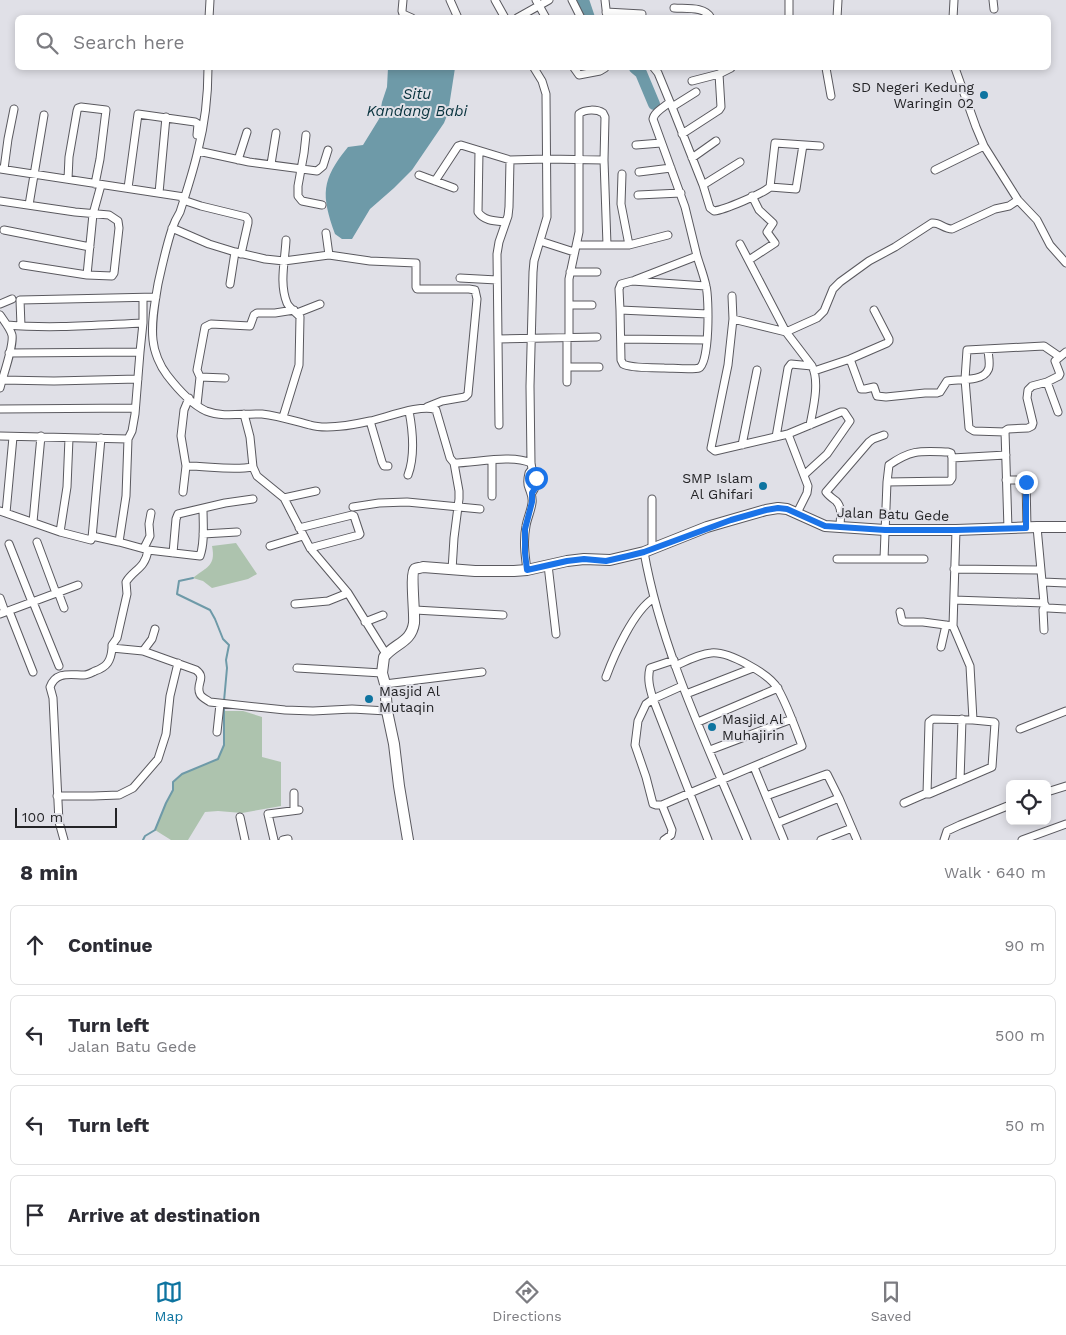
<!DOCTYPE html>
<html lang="en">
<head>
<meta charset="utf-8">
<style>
  body { margin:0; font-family:"Work Sans",sans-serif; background:#f7f7f7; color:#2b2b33 }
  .controls { position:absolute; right:15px; bottom:15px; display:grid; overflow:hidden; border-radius:8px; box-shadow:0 2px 8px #0003 }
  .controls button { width:45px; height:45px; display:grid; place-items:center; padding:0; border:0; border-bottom:1px solid #e1e1e2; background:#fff; color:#2b2b33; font:25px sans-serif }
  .scale { position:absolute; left:15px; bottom:12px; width:102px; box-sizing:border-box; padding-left:5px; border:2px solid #242427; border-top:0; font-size:14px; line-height:18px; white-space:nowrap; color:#242427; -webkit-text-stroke:4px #e0e0e7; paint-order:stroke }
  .stop { position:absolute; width:15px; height:15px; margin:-11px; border:4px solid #1a73e8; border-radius:50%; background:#fff }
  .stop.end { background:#1a73e8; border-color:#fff; box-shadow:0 1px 5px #0008 }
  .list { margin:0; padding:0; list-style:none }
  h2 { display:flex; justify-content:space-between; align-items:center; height:65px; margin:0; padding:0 20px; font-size:21px }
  h2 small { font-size:16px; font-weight:400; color:#7c7c81 }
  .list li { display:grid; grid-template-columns:32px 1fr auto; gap:15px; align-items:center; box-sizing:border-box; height:80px; margin:0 10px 10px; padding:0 10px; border:1px solid #e1e1e2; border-radius:8px }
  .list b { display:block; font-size:19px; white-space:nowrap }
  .list p { margin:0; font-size:16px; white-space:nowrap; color:#7c7c81 }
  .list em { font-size:16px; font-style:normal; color:#7c7c81 }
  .icon { flex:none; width:28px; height:28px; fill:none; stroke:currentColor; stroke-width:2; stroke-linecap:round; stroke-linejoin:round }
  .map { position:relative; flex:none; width:1066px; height:840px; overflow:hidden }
  .search { position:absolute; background:#fff; box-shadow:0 2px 8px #0003; left:15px; right:15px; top:15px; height:55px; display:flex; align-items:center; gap:12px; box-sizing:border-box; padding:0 18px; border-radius:8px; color:#7c7c81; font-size:19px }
  .sheet { height:425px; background:#fff }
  nav { display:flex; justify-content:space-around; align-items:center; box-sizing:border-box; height:70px; border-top:1px solid #e1e1e2; background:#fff; font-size:14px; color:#7c7c81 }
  nav a { display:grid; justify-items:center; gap:2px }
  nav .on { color:#0e74a0 }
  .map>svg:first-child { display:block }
  .green { fill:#adc3ae }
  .water { fill:#6e9aa8 }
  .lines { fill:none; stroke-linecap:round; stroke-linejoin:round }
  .stream { stroke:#6e9aa8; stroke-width:2 }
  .river { stroke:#6e9aa8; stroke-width:12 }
  .street-casing { stroke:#5a595f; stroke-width:9 }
  .secondary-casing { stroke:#5a595f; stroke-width:12 }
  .street { stroke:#fff; stroke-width:7 }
  .secondary { stroke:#fff; stroke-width:10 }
  .route { stroke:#1a73e8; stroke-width:6 }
  .poi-dot { fill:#0e74a0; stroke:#e0e0e7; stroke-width:2 }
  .labels { text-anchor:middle; stroke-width:4; stroke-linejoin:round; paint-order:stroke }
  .poi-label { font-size:14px; fill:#242427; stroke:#e0e0e7; text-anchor:end }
  .street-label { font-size:14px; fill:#242427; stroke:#e0e0e7 }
  .water-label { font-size:15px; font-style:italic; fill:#07323d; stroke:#e0e0e7 }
</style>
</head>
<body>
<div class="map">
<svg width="1066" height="840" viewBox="0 0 1066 840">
  <rect width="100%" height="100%" fill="#e0e0e7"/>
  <path class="green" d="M 236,543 L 257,574 L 248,579 L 212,588 L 203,581 L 193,578 C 207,567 216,566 212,546 Z
    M 225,711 L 243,711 L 262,717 L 262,757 L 281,762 L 281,806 L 242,813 L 218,811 L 205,812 L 188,840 L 171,840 L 155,830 L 166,803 L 173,790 L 173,782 L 182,774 L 218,759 L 224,745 Z"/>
  <path class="water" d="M 388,68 L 455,68 L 448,113 L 444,123 L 412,170 L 394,188 L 370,209 L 352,239 L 342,239 L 335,234 C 321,195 321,180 348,147 L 363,145 L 379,119 L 382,102 L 387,87 Z"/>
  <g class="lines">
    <path class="stream" d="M 193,578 L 179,581 L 177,594 L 210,610 L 215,619 L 223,639 L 229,645 L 226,660 L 227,668 L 224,701
      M 143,840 L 145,836 L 155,830 L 166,803 L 173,790 L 173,782 L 182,774 L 218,759 L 224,745 L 224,707"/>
    <path class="river" d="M 583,0 L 589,18
      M 635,68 L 641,73 L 654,104"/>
    <defs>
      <path id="street" d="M 403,0 L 402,11 L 403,14 L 412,18
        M 450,0 L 458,18
        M 495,0 L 505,18
        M 536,0 L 546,18
        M 572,0 L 581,18
        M 605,0 L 607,18
        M 789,0 L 789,18
        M 993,0 L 994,9
        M 674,8 C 685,9 705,6 711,18
        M 606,12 L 642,14
        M 209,18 L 210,0
        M 517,18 L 549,0
        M 837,18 L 838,0
        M 953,18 L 954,0
        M 208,68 C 208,95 205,123 198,150 C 194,169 186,193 180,212 C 177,217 174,223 172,229 C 166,247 162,266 158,284 C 155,302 151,322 153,340 C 154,352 160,366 167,375 C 177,388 191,404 206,411 C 224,418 243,413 262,414 C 279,416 294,421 310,425 C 327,430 352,425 370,421 C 385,418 423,403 436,410 L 450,458 L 454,463 L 459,491 L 459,499 L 454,538 L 452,570
        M 574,68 L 579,75 L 600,71 L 605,68
        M 654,68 L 658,73 L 672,107 L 703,185 L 710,208 L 714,211 C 724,210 762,194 770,187 L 775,143 L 820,146
        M 826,68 L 831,96
        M 955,68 L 976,127 L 984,146 L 1018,200 L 1037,220 L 1050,245 L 1066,263
        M 692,81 L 719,74
        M 672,107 L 696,92
        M 682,134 L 719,110 L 721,107 L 719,74 L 731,68
        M 306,135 L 304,153 L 298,186 L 298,196 L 302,201 L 322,205
        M 636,145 L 661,143
        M 198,151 L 249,162 L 317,171 L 323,166 L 328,150
        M 479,151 L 478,212 C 484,221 495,221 506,222
        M 692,158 L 716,141
        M 238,160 L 247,132
        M 271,164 L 276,133
        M 0,169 L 184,197
        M 4,169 L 8,139 L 14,109
        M 935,170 L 984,146
        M 639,172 L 671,168
        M 622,174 L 621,204 L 629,245
        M 419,175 L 454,188
        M 68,179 L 69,157 L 77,111 L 78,108 L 81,107 L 106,110 L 100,159 L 95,184
        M 435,181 L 458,146 L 461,145 L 510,160 L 546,159 L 604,160
        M 703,185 L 740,162
        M 770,187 L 796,189 L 803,145
        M 128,188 L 138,114 L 195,122 L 198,124 L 197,135
        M 159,193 L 166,117
        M 638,195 L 681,193
        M 183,200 L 201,206 L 246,217 L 248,220 L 248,223 L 241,254
        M 0,201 L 75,212 L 109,215 L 118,221 L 119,228 L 114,273 L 112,276 L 87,275 L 23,265
        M 29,205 L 44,115
        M 172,228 L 209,244 L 235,252 L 265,259 L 284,261 L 329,255 L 370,261 L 416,263 L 416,287 L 417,289 L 469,289 L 475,290 L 477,299 L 468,394 L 465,397 L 442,401 L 427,407
        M 4,230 L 90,247
        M 326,233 L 329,255
        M 540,241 L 574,252
        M 740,244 L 786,332 L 812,366
        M 577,245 L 629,245 L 668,235
        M 697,256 C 700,266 704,276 706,286 C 709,297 710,363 699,368 C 694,370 671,368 664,368 C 653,367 633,369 623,364 L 621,360 L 620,310 L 619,289 L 621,284 L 632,281 L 706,286
        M 749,260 L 775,243 L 767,232 L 773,223 L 759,210 L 752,196
        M 570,272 L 597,272
        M 87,275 L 93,214 L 101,185
        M 460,278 L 497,280
        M 635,280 L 697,256 L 685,207 L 653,119 C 654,112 664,107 670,102
        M 230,284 L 235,252
        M 732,296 L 733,319 L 728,365 L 711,448 L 715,451 L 788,434
        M 0,304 L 12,299
        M 569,305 L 592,305
        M 620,310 L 708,314
        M 297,313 L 320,304
        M 0,315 C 4,321 10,328 12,335 C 14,346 3,375 0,388
        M 733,319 L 786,332 L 817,318 L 824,311 L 833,289 L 840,282 L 869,261 L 895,247 L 932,223 C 939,222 944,229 952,229 L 995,209 L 1009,206 L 1018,200
        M 7,325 C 52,329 98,325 143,323
        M 21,326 L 20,300 L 156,297
        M 569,337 L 569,279 L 579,232 L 579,114 C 585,109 597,109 603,113 L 605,117 L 604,160 L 607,245
        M 498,339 L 597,337
        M 621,339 L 707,340
        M 9,353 L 140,352
        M 850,359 L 861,389 L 865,389 L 874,387 L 877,396 L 886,397 L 925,393 L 937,393 L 940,392 L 947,381 C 958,379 983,382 988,370 C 991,365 988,355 988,349
        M 567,367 L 599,367
        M 814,371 L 850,359 L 887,343 L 889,341 L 889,339 L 874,310
        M 200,377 L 225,378
        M 2,380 L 54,381 L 138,379
        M 567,382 L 567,338
        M 1047,382 L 1058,412
        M 197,405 L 200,377 L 197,370 L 205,327 L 211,324 L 250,326 L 254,315 L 257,313 L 275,313 L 294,310
        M 0,409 L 135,408
        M 244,414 L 250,437 L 253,467 L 257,476 L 284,498 L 310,548 L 348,593 L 386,654
        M 283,417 L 299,365 L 300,317 C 296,312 289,308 287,303 C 279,283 285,261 286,240
        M 370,421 L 382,462 L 384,466 L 388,466
        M 499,425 L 497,254 L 499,242 L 508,216 L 509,207 L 510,160
        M 1005,432 L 974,431 L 969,428 L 965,379 L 967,350 L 1044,346 L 1060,357
        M 0,436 L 128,439
        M 776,437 L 788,368 L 791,364 L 812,366 C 820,382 813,409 810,425
        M 742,445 L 757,370
        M 492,460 L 492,496
        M 454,463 C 475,463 511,454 531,463
        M 186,466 C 209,466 231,471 253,467
        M 408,475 C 415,456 413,432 409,411
        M 1006,480 L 1026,480 L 1027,528
        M 887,482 L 950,481 L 952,478 L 952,458 L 1006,455
        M 183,492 L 186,466 L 181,436 L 184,410 L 189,398
        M 532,493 C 537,486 536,481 536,473 L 532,469 L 531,463 L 530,386 L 533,272 L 534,261 L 547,217 L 546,94 L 542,81 L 534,68
        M 284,498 L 316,491
        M 652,499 L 652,549
        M 353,507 L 379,503 L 407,502 L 480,509
        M 0,511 L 60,532 L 91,540 L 92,538 L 101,438
        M 6,513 L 13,437
        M 797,513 L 807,493 L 808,486 L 788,434 L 841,412 L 844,412 L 850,421 L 827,454 L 804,475
        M 33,522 L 41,436
        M 840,527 C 840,518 843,508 836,501 C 832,498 829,496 826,492 L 869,442 L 873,439 L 884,435
        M 1037,527 L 1044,603 L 1046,607 L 1048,608 L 1066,609
        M 299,528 L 352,515 L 354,516 L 360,534 L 359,535 L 310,548
        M 1008,529 L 1005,431 L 1008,429 L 1028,428 L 1032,426 L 1033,423 L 1027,398 L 1028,390 L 1032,386 L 1047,382 L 1059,376 L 1060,374 L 1055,361 L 1066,352
        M 956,530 L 953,626 L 970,666 L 973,720
        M 60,532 L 67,487 L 69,438
        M 203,534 L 237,532
        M 92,536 L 119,542 L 148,550 L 200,556 C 205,542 203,524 203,509
        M 37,542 L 56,593
        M 119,542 L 126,496 L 128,439 L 132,431 L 135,414 L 140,352 L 143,323 L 143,298
        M 9,544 L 32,602
        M 270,546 L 303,536
        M 144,548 L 150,536 L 149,524 L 151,513
        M 644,552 C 662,653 708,746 747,840
        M 173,553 L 176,519 L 178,514 L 225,503 L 253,499
        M 837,559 L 924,559
        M 884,559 L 887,482 L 889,465 C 912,449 921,451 948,452 L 951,453 L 952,458
        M 548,565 L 556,634
        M 954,569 L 1041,570
        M 527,570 C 525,555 523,541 526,526 C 527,519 531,511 532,503 C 533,497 531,494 529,488 C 527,484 528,477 529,473 L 532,469
        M 1043,582 L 1066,583
        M 58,592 L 64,608
        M 0,598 L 5,612
        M 954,600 L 1044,603
        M 33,602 L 59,666
        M 295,604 L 328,601 L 348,593
        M 415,610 L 503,615
        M 9,611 L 33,672
        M 900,612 L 902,621 L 904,622 L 923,622 L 953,626
        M 0,614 L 78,585
        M 365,622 L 383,615
        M 1044,630 L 1043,610 L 1045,605
        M 941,647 L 946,625
        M 112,648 L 112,645 L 117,638 L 127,594 L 126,582 C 134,569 145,569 148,550
        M 143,651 L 152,639 L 155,629
        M 674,660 L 650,668 C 647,679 650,689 653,699 L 708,840
        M 675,666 C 686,661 699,654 711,653 C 728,651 770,674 778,689 C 788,707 795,727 802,746 L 690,793 L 662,805 L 656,805 L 653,804 L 646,777 L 635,745 L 638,721 L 646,704 L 653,699 L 682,686
        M 297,668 L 382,673
        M 606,677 C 614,655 634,610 654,598
        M 385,684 L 482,672
        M 686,694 L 753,668
        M 933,719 L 973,720 L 994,722 L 995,723 L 992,767 L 929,794 L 927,794 L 929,722 Z
        M 698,722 L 778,688
        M 1020,729 L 1066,711
        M 217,732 L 220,704
        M 710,750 L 792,719
        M 754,767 L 784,840
        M 960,781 L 962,719
        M 1047,792 L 1066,786
        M 294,793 L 294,810
        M 57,796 L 93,796 L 119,795 L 133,788 L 158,759 L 166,734 L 170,696 L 178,663
        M 766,796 L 827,774 L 839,798 L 857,840
        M 904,803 L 927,793
        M 662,805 L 672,830 L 671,835 L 664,840
        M 240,817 L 245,840
        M 777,823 L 839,798
        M 64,840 L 59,822 L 53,698 L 50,687 C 56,671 70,675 84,675 C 88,675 91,673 95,671 C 107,667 111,661 112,648 L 143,651 L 196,670 C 207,678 195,684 200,694 C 201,697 207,700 210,702 L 285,710 L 313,711 L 352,709 L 387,711
        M 274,840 L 268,814 L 299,810
        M 283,840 L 288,839
        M 821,840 L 852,828
        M 944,840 L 947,831 L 960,825 L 1010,805
        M 1022,840 L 1066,824"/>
      <path id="secondary" d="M 408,840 L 399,786 L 394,744 L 387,711 L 385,684 L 382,673 L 384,657 C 395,643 411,643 414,623 C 415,613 410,573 415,569 C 417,568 421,568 423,567 L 475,571 L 514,571 L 527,570 L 567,561 L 584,559 L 610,560 L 644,552 L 707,527 L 731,520 L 766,510 L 778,508 L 787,509 L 825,526 L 885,530 L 956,530 L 1037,527 L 1066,527"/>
    </defs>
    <use href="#street" class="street-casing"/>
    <use href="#secondary" class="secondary-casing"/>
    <use href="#street" class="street"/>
    <use href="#secondary" class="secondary"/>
  </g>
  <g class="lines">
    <path class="route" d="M 536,478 L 536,487 L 532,493 L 532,502 L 525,529 L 525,553 L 527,570 L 567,561 L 584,559 L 606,561 L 628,556 L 644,552 L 731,520 L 766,510 L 778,508 L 787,509 L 825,526 L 885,530 L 956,530 L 1026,528 L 1026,482"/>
  </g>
  <g class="poi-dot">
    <circle cx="984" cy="95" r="5"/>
    <circle cx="763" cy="486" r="5"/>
    <circle cx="369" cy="699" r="5"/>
    <circle cx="712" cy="727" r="5"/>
  </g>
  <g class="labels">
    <g class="poi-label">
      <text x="974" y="92">SD Negeri Kedung<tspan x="974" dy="16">Waringin 02</tspan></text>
      <text x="753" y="483">SMP Islam<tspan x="753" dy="16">Al Ghifari</tspan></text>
      <text x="379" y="696" text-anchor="start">Masjid Al<tspan x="379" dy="16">Mutaqin</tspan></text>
      <text x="722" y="724" text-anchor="start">Masjid Al<tspan x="722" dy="16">Muhajirin</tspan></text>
    </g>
    <g class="street-label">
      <text transform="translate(893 514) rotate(2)" y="5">Jalan Batu Gede</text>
    </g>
    <g class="water-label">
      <text x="417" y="99">Situ<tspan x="417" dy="17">Kandang Babi</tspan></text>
    </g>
  </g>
</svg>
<div class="controls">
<button><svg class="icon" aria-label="locate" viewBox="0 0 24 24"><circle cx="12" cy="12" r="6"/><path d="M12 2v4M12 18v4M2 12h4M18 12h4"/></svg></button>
</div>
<div class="scale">100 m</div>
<div class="stop" style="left:536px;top:478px"></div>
<div class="stop end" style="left:1026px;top:482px"></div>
<div class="search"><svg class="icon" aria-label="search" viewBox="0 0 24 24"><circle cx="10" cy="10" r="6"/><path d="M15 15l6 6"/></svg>Search here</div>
</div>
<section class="sheet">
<h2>8 min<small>Walk · 640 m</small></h2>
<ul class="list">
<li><svg class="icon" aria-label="ahead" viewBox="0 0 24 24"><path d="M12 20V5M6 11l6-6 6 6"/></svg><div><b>Continue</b></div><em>90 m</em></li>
<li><svg class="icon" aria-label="left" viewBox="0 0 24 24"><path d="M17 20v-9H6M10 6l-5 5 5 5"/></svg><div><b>Turn left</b><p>Jalan Batu Gede</p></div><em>500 m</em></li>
<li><svg class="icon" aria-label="left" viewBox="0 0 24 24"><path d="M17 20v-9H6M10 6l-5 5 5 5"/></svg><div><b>Turn left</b></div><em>50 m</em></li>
<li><svg class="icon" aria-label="arrive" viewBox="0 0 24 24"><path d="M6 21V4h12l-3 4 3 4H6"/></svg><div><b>Arrive at destination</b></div></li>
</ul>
</section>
<nav>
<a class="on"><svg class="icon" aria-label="map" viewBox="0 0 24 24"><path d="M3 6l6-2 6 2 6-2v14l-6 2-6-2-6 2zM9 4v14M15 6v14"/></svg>Map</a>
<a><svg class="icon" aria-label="directions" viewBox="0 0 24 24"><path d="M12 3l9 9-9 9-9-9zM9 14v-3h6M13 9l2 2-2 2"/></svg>Directions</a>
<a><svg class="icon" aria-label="saved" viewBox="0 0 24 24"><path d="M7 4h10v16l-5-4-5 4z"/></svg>Saved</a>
</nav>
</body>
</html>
